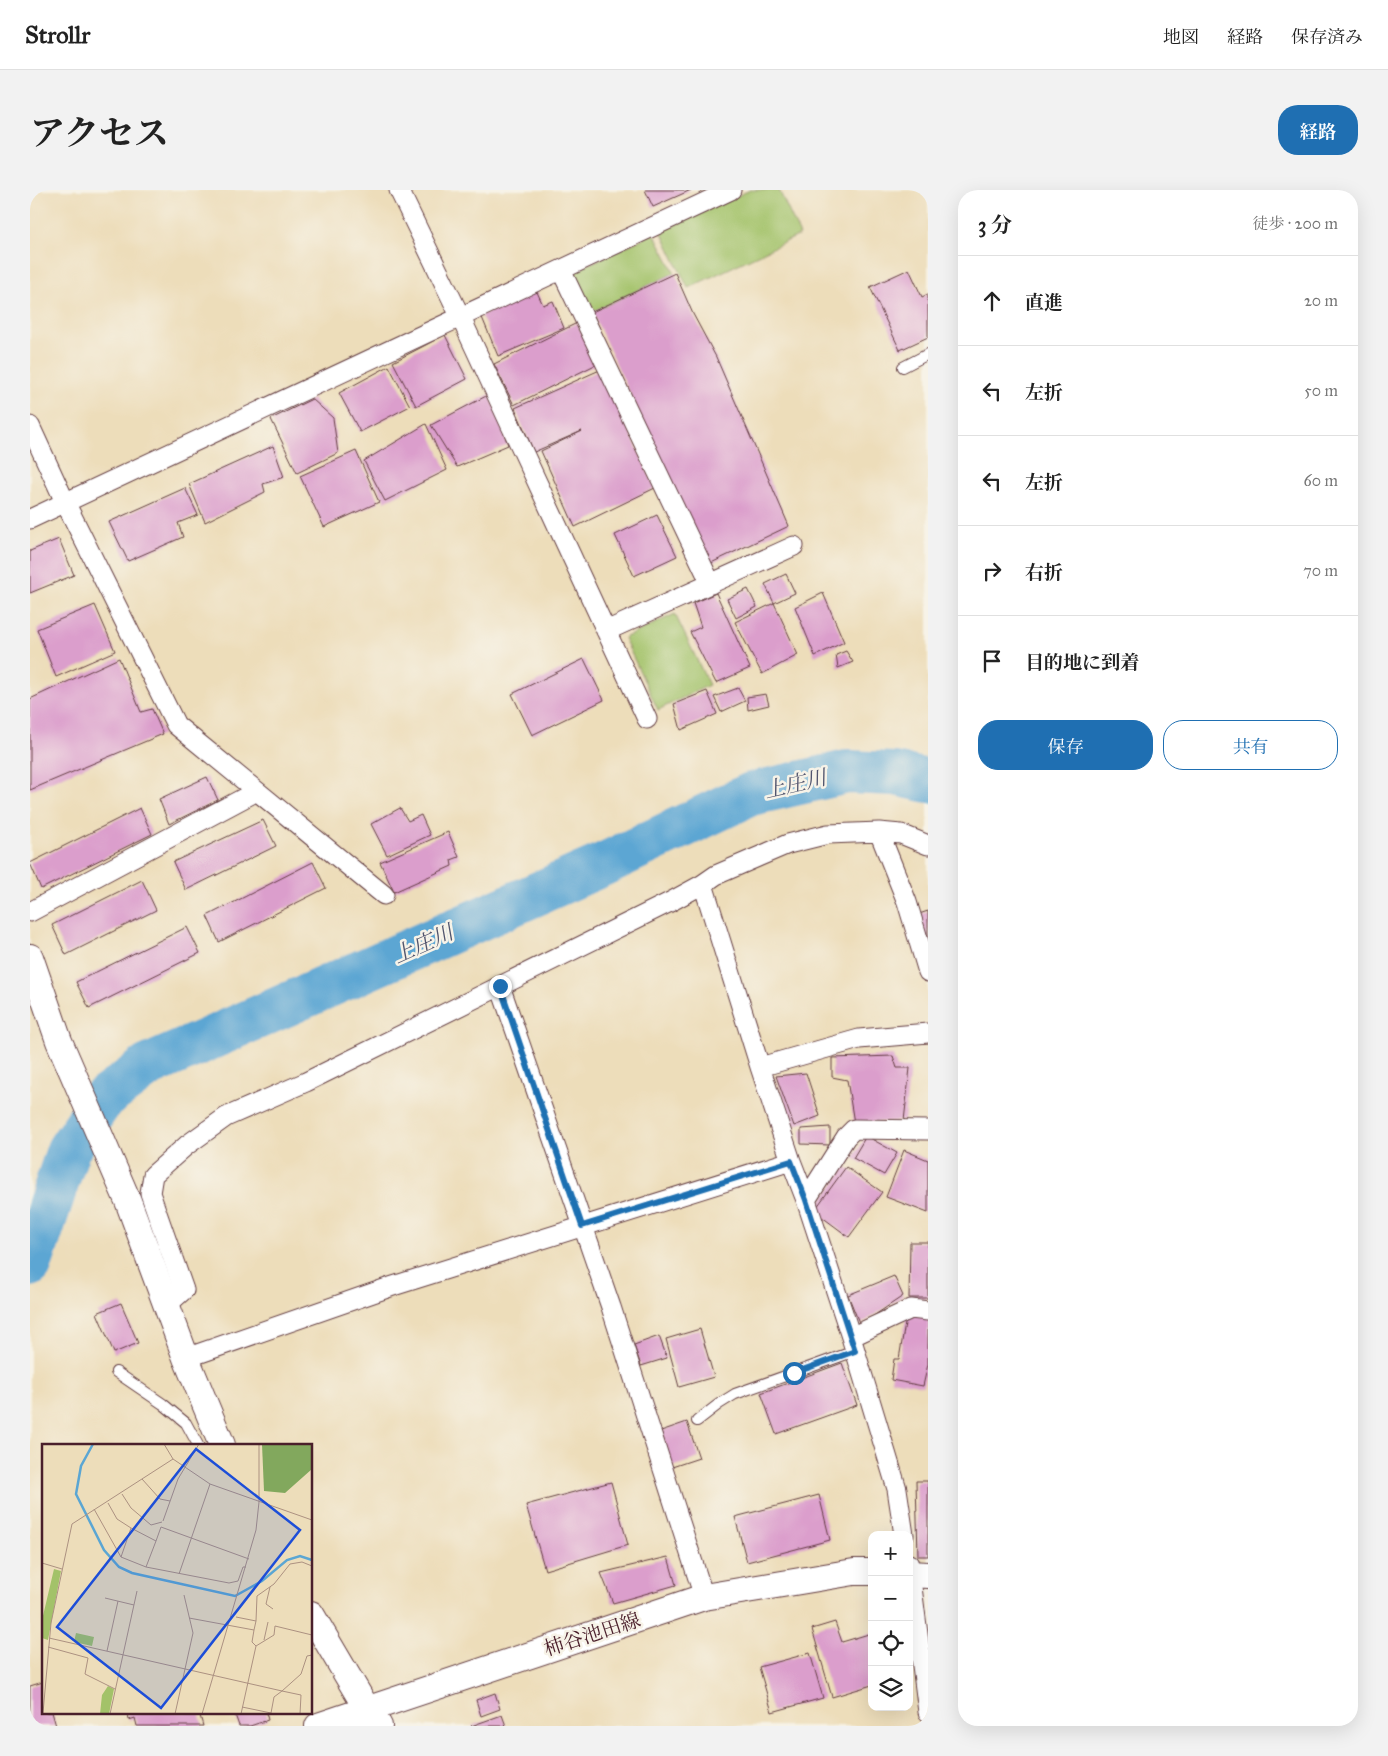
<!DOCTYPE html>
<html lang="ja">
<head>
<meta charset="utf-8">
<style>
  body { margin:0; font-family:"IM FELL Great Primer","Noto Serif JP",serif; background:#f2f2f2; color:#222 }
  .controls { position:absolute; right:15px; bottom:15px; display:grid; overflow:hidden; border-radius:10px; box-shadow:0 5px 20px #0002 }
  .controls button { width:45px; height:45px; display:grid; place-items:center; padding:0; border:0; border-bottom:1px solid #e0e0e0; background:#fff; color:#222; font:25px sans-serif }
  .stop { position:absolute; width:15px; height:15px; margin:-11px; border:4px solid #1f6fb2; border-radius:50%; background:#fff }
  .stop.end { background:#1f6fb2; border-color:#fff; box-shadow:0 1px 5px #0008 }
  .list { margin:0; padding:0; list-style:none }
  h2 { display:flex; justify-content:space-between; align-items:center; height:65px; margin:0; padding:0 20px; font-size:21px }
  h2 small { font-size:16px; font-weight:400; color:#767676 }
  .list li { display:grid; grid-template-columns:32px 1fr auto; gap:15px; align-items:center; box-sizing:border-box; height:90px; padding:0 20px; border-top:1px solid #e0e0e0 }
  .list b { display:block; font-size:19px; white-space:nowrap }
  .list em { font-size:16px; font-style:normal; color:#767676 }
  .actions { display:flex; gap:10px; padding:15px 20px }
  .actions a { flex:1; padding:11px 0; border:1px solid #1f6fb2; border-radius:20px; text-align:center; font-size:18px; color:#1f6fb2 }
  .actions .main { background:#1f6fb2; color:#fff }
  .icon { flex:none; width:28px; height:28px; fill:none; stroke:currentColor; stroke-width:2; stroke-linecap:round; stroke-linejoin:round }
  .map { position:relative; flex:none; width:898px; height:1536px; overflow:hidden; border-radius:20px }
  header { display:flex; align-items:center; gap:30px; box-sizing:border-box; height:70px; padding:0 25px; background:#fff; border-bottom:1px solid #e0e0e0 }
  header strong { font-size:24px }
  nav { display:flex; gap:28px; margin-inline-start:auto; font-size:18px }
  .intro { display:flex; align-items:center; justify-content:space-between; box-sizing:border-box; height:120px; padding:0 30px }
  h1 { margin:0; font-size:35px }
  .button { padding:12px 22px; border-radius:20px; background:#1f6fb2; color:#fff; font-size:18px; font-weight:700 }
  main { display:flex; gap:30px; padding:0 30px }
  aside { flex:1; background:#fff; border-radius:20px; box-shadow:0 5px 20px #0002 }
  .map>svg:first-child { display:block }
  .green { fill:#a3c269; stroke:#76704a }
  .lines { fill:none; stroke-linecap:round; stroke-linejoin:round }
  .river { stroke:#5ba6d3; stroke-width:44 }
  .building { fill:#db9ecc }
  .lane-casing { stroke:#623c40; stroke-width:12 }
  .street-casing { stroke:#623c40; stroke-width:21 }
  .secondary-casing { stroke:#623c40; stroke-width:28 }
  .lane { stroke:#fff; stroke-width:10 }
  .street { stroke:#fff; stroke-width:19 }
  .secondary { stroke:#fff; stroke-width:26 }
  .route { stroke:#1f6fb2; stroke-width:6 }
  .labels { text-anchor:middle; stroke-width:5; stroke-linejoin:round; paint-order:stroke }
  .street-label { font-size:20px; fill:#4a1f2b; stroke:#f7f3e8 }
  .water-label { font-size:21px; font-style:italic; fill:#51556e; stroke:#f7f3e8 }
  .inset-river { fill:none; stroke:#5ba6d3; stroke-width:2.5 }
  .inset-road { fill:none; stroke:#ac9181; stroke-width:1 }
  .view { fill:#1d4ed8; fill-opacity:0.15; stroke:#1d4ed8; stroke-width:2.5 }
  .inset-edge { fill:none; stroke:#4a1f2b; stroke-width:2.5 }
</style>
</head>
<body>
<header>
<strong>Strollr</strong>
<nav><a>地図</a><a>経路</a><a>保存済み</a></nav>
</header>
<div class="intro"><h1>アクセス</h1><a class="button">経路</a></div>
<main>
<div class="map">
<svg width="898" height="1536" viewBox="0 0 898 1536">
  <rect width="100%" height="100%" fill="#f7f3e8"/>
  <filter id="ink" filterUnits="userSpaceOnUse"><feTurbulence type="fractalNoise" baseFrequency=".02" numOctaves="2"/><feDisplacementMap in="SourceGraphic" scale="10" xChannelSelector="R" yChannelSelector="G"/><feConvolveMatrix kernelMatrix="1 2 1 2 8 2 1 2 1" color-interpolation-filters="sRGB"/></filter>
  <filter id="wash" filterUnits="userSpaceOnUse"><feTurbulence type="fractalNoise" baseFrequency=".0096" numOctaves="4" result="noise"/><feDisplacementMap in="SourceGraphic" scale="20" xChannelSelector="R" yChannelSelector="G"/><feGaussianBlur stdDeviation="1.12" result="paint"/><feColorMatrix in="noise" values="0 0 0 0 0 0 0 0 0 0 0 0 0 0 0 0 0 1.4 0 .05"/><feComposite in="paint" operator="in"/></filter>
  <g filter="url(#wash)">
    <rect width="100%" height="100%" fill="#edddba"/>
    <path class="green" d="M 720,0 L 749,0 L 770,45 L 658,98 L 631,41 Z
      M 624,43 L 645,83 L 562,122 L 541,83 Z
      M 645,424 L 679,495 L 628,520 L 594,448 Z"/>
    <g class="lines">
      <path class="river" d="M 0,1075 L 38,960 L 73,909 L 118,876 L 572,675 L 721,604 L 817,582 L 865,584 L 898,591"/>
    </g>
    <g id="blocks">
      <path class="building" d="M 615,0 L 661,0 L 623,17 Z
        M 879,79 L 892,107 L 898,104 L 898,147 L 870,160 L 840,97 Z
        M 645,83 L 663,124 L 686,167 L 759,336 L 679,374 L 562,122 Z
        M 507,102 L 513,115 L 523,111 L 534,138 L 468,166 L 451,125 Z
        M 547,133 L 567,174 L 484,215 L 464,174 Z
        M 415,145 L 437,189 L 386,216 L 363,172 Z
        M 359,176 L 380,216 L 330,242 L 309,203 Z
        M 572,179 L 625,298 L 545,337 L 511,261 L 552,241 L 504,262 L 485,218 Z
        M 460,204 L 478,255 L 427,277 L 401,235 Z
        M 282,209 L 303,228 L 308,263 L 267,283 L 241,229 Z
        M 396,234 L 417,280 L 355,311 L 334,271 Z
        M 243,256 L 254,287 L 233,294 L 235,302 L 175,332 L 159,294 Z
        M 326,261 L 349,312 L 294,337 L 270,286 Z
        M 155,298 L 168,325 L 148,333 L 153,347 L 98,371 L 79,332 Z
        M 627,325 L 647,366 L 604,386 L 585,345 Z
        M 29,349 L 44,385 L 0,403 L 0,361 Z
        M 756,384 L 765,403 L 744,413 L 735,394 Z
        M 718,399 L 727,417 L 706,428 L 697,409 Z
        M 686,403 L 720,478 L 686,493 L 660,442 L 671,437 L 663,413 Z
        M 793,403 L 814,452 L 785,466 L 765,417 Z
        M 744,413 L 768,465 L 732,484 L 705,432 Z
        M 65,415 L 85,461 L 26,487 L 7,439 Z
        M 816,461 L 823,472 L 808,478 L 806,465 Z
        M 89,468 L 111,522 L 122,519 L 133,544 L 0,600 L 0,509 Z
        M 554,469 L 574,510 L 502,545 L 482,504 Z
        M 708,498 L 715,511 L 691,522 L 684,507 Z
        M 677,501 L 687,524 L 651,540 L 644,514 Z
        M 736,504 L 739,515 L 718,520 L 717,507 Z
        M 177,587 L 188,610 L 139,634 L 129,609 Z
        M 110,618 L 122,644 L 11,699 L 0,673 Z
        M 370,618 L 378,631 L 391,625 L 400,645 L 357,665 L 341,634 Z
        M 233,630 L 246,656 L 156,700 L 143,672 Z
        M 418,642 L 429,667 L 421,670 L 422,676 L 364,702 L 350,672 Z
        M 283,672 L 296,698 L 189,752 L 177,726 Z
        M 112,690 L 126,720 L 36,765 L 22,735 Z
        M 898,721 L 898,762 L 886,725 Z
        M 157,737 L 170,763 L 59,818 L 46,792 Z
        M 863,866 L 867,878 L 880,878 L 874,931 L 824,933 L 817,890 L 802,887 L 802,868 Z
        M 776,883 L 790,926 L 764,936 L 746,886 Z
        M 800,937 L 800,955 L 771,954 L 771,939 Z
        M 836,946 L 867,963 L 854,985 L 823,968 Z
        M 874,960 L 898,970 L 898,1023 L 856,1007 Z
        M 816,977 L 852,1002 L 819,1047 L 784,1021 Z
        M 880,1052 L 898,1052 L 898,1108 L 879,1108 Z
        M 864,1086 L 873,1106 L 830,1135 L 818,1105 Z
        M 91,1113 L 108,1153 L 84,1163 L 67,1123 Z
        M 877,1122 L 898,1126 L 898,1174 L 893,1196 L 861,1190 L 864,1169 L 869,1169 Z
        M 670,1139 L 684,1187 L 649,1197 L 636,1149 Z
        M 629,1146 L 637,1168 L 611,1176 L 604,1155 Z
        M 812,1173 L 827,1215 L 746,1244 L 731,1203 Z
        M 657,1232 L 669,1268 L 642,1277 L 631,1241 Z
        M 886,1291 L 898,1291 L 898,1366 L 888,1366 Z
        M 581,1292 L 598,1355 L 515,1380 L 496,1315 Z
        M 789,1305 L 800,1350 L 717,1372 L 705,1327 Z
        M 638,1367 L 646,1395 L 583,1413 L 571,1383 Z
        M 805,1432 L 812,1452 L 842,1443 L 842,1495 L 802,1507 L 782,1439 Z
        M 780,1463 L 793,1508 L 742,1522 L 729,1477 Z
        M 13,1492 L 14,1522 L 22,1522 L 26,1536 L 0,1536 L 0,1496 Z
        M 465,1503 L 470,1519 L 451,1526 L 446,1510 Z
        M 97,1522 L 169,1522 L 173,1536 L 107,1536 L 105,1528 L 99,1530 Z
        M 204,1522 L 236,1522 L 238,1530 L 220,1536 L 209,1536 Z
        M 472,1525 L 476,1536 L 441,1536 Z"/>
    </g>
  </g>
  <g filter="url(#ink)">
    <use href="#blocks" fill-opacity="0" stroke="#623c40" stroke-width="1"/>
    <g class="lines">
      <defs>
        <path id="lane" d="M 873,177 L 898,164
          M 86,1182 L 133,1214 L 156,1233 L 168,1255
          M 667,1231 L 689,1214 L 705,1204 L 825,1161"/>
        <path id="street" d="M 369,0 L 431,128 L 617,529
          M 531,80 L 681,394
          M 0,236 L 35,312 L 146,535 L 354,705
          M 0,329 L 701,0
          M 576,441 L 764,356
          M 849,642 L 877,712 L 898,782
          M 898,655 L 871,644 L 849,642 L 798,644 L 758,654 L 686,685 L 673,694 L 730,877 L 829,849 L 898,843
          M 0,722 L 227,601
          M 470,796 L 581,1117 L 674,1407
          M 761,971 L 776,1010 L 816,947 L 824,939 L 898,940
          M 776,1010 L 821,1147 L 867,1299 L 874,1345
          M 137,1115 L 154,1100 L 120,1003 L 123,985 L 157,955 L 196,927 L 276,892 L 640,712 L 673,694
          M 821,1147 L 881,1119 L 898,1121
          M 156,1168 L 360,1097 L 761,971 L 730,877
          M 879,1374 L 898,1522"/>
        <path id="secondary" d="M 0,767 L 29,851 L 98,1011 L 156,1168 L 192,1255
          M 879,1384 L 898,1385
          M 281,1424 L 337,1519 L 349,1536
          M 288,1536 L 674,1407 L 824,1382 L 842,1382"/>
      </defs>
      <use href="#lane" class="lane-casing"/>
      <use href="#street" class="street-casing"/>
      <use href="#secondary" class="secondary-casing"/>
      <use href="#lane" class="lane"/>
      <use href="#street" class="street"/>
      <use href="#secondary" class="secondary"/>
    </g>
  </g>
  <g class="lines" filter="url(#ink)">
    <path class="route" d="M 470,796 L 552,1036 L 761,971 L 776,1010 L 825,1161 L 764,1183"/>
  </g>
  <g class="labels">
    <g class="street-label">
      <text transform="translate(562 1444) rotate(-18)" y="7">柿谷池田線</text>
    </g>
    <g class="water-label">
      <text transform="translate(765 594) rotate(-13)" y="7">上庄川</text>
      <text transform="translate(393 754) rotate(-24)" y="7">上庄川</text>
    </g>
  </g>
  <g transform="translate(12 1254)">
    <rect width="270" height="270" fill="#edddba"/>
    <path d="M 12,125 L 19,127 L 6,196 L 0,194 L 0,176 ZM 34,189 L 52,193 L 50,202 L 32,198 ZM 66,242 L 72,245 L 67,270 L 58,270 L 60,251 Z" fill="#a3c269"/>
    <path d="M 220,0 L 270,0 L 270,25 L 243,49 L 222,47 Z" fill="#82a85d"/>
    <path class="inset-river" d="M 51,0 L 39,22 L 34,50 L 62,106 L 77,123 L 90,129 L 193,152 L 220,137 L 245,116 L 258,112 L 270,116"/>
    <path class="inset-road" d="M 122,0 L 131,15 L 168,40 L 270,76M 100,35 L 118,55 L 128,57M 80,50 L 89,64 L 109,81 L 120,78M 66,59 L 75,75 L 89,84M 52,65 L 79,113 L 89,84 L 114,97 L 104,123 L 79,113M 121,77 L 136,35 L 157,0M 114,97 L 119,83 L 207,115M 0,119 L 20,125M 104,123 L 187,139 L 196,137 L 201,123 L 204,123M 137,130 L 168,40M 228,143 L 224,160 L 231,165M 63,154 L 92,161M 194,173 L 214,177 L 215,152 L 232,140 L 248,120 L 260,118 L 270,122M 147,174 L 212,186 L 214,177M 7,194 L 240,247M 222,196 L 226,178M 214,202 L 232,191 L 233,182 L 270,191M 6,203 L 46,214 L 43,230 L 73,245M 65,207 L 76,157M 200,263 L 229,269 L 232,253 L 240,247M 1,269 L 9,179 L 30,80 L 131,15M 68,270 L 95,147M 133,270 L 151,189 L 142,151M 160,270 L 214,86 L 217,58 L 217,0M 199,270 L 214,202 L 210,198 L 212,186M 258,270 L 259,251 L 240,247 L 259,230 L 265,212 L 270,211"/>
    <path class="view" d="M 154,5 L 258,86 L 119,264 L 15,183 Z"/>
    <rect width="270" height="270" class="inset-edge"/>
  </g>
</svg>
<div class="controls">
<button>+</button>
<button>−</button>
<button><svg class="icon" aria-label="locate" viewBox="0 0 24 24"><circle cx="12" cy="12" r="6"/><path d="M12 2v4M12 18v4M2 12h4M18 12h4"/></svg></button>
<button><svg class="icon" aria-label="layers" viewBox="0 0 24 24"><path d="M12 4l9 5-9 5-9-5zM3 14l9 5 9-5"/></svg></button>
</div>
<div class="stop" style="left:764px;top:1183px"></div>
<div class="stop end" style="left:470px;top:796px"></div>
</div>
<aside>
<h2>3 分<small>徒歩 · 200 m</small></h2>
<ul class="list">
<li><svg class="icon" aria-label="ahead" viewBox="0 0 24 24"><path d="M12 20V5M6 11l6-6 6 6"/></svg><div><b>直進</b></div><em>20 m</em></li>
<li><svg class="icon" aria-label="left" viewBox="0 0 24 24"><path d="M17 20v-9H6M10 6l-5 5 5 5"/></svg><div><b>左折</b></div><em>50 m</em></li>
<li><svg class="icon" aria-label="left" viewBox="0 0 24 24"><path d="M17 20v-9H6M10 6l-5 5 5 5"/></svg><div><b>左折</b></div><em>60 m</em></li>
<li><svg class="icon" aria-label="right" viewBox="0 0 24 24"><path d="M7 20v-9h11M14 6l5 5-5 5"/></svg><div><b>右折</b></div><em>70 m</em></li>
<li><svg class="icon" aria-label="arrive" viewBox="0 0 24 24"><path d="M6 21V4h12l-3 4 3 4H6"/></svg><div><b>目的地に到着</b></div></li>
</ul>
<div class="actions"><a class="main">保存</a><a>共有</a></div>
</aside>
</main>
</body>
</html>
